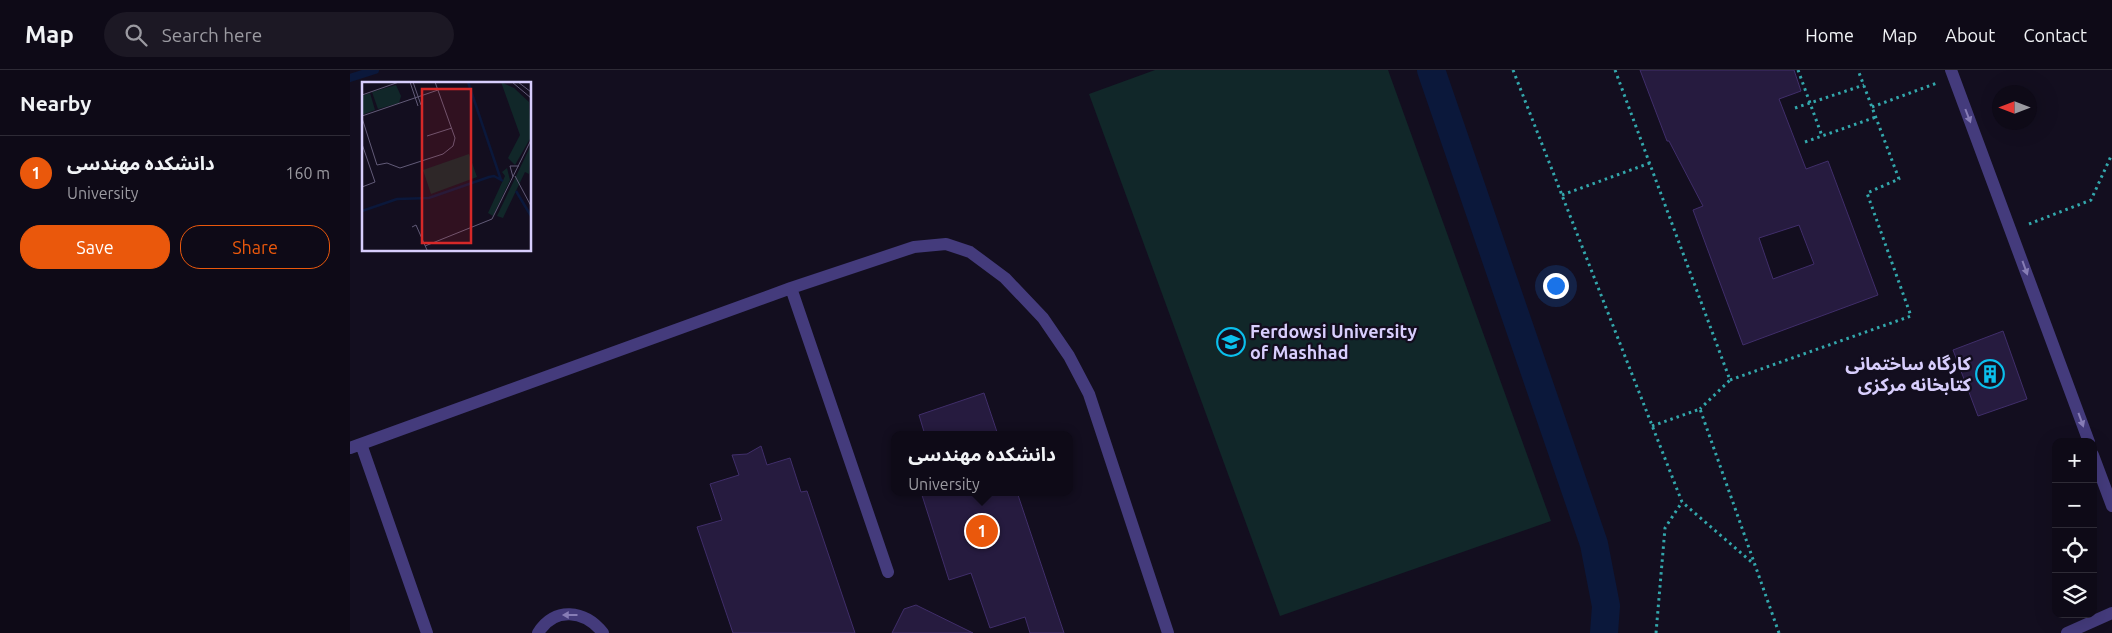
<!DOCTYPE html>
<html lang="en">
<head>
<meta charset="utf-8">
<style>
  body { margin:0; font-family:Ubuntu,"Noto Sans Arabic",sans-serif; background:#1c1824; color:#f1f3f6 }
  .controls { position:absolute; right:15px; bottom:15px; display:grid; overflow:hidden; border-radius:10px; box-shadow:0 5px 20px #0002 }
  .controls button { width:45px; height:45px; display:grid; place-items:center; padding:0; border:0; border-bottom:1px solid #2e2b36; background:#0e0a17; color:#f1f3f6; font:25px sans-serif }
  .compass { position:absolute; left:1642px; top:15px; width:45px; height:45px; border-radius:50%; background:#0e0a17; box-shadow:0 5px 20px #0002; rotate:270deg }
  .you { position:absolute; left:1205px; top:215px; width:18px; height:18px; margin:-12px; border:4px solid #fff; border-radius:50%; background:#1a73e8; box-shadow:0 0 0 8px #1a73e833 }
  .badge { display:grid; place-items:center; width:32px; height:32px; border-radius:50%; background:#ea580c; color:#fff; font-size:16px; font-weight:700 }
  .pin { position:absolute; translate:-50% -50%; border:2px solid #fff; box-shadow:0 1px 5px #0006 }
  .popup { position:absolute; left:541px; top:361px; width:182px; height:65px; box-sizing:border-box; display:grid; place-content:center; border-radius:10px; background:#0e0a17; filter:drop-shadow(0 1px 4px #0005); font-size:16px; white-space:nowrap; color:#9b9aa1 }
  .popup b { font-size:19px; color:#f1f3f6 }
  .popup::after { content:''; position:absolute; left:50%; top:100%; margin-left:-10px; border:10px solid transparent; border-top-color:#0e0a17 }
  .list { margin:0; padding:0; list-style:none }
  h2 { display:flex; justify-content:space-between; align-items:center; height:65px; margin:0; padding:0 20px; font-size:21px }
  h2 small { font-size:16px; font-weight:400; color:#9b9aa1 }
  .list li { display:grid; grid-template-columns:32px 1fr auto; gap:15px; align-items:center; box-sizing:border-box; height:75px; padding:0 20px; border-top:1px solid #2e2b36 }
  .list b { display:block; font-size:19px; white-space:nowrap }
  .list p { margin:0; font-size:16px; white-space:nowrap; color:#9b9aa1 }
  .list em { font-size:16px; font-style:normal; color:#9b9aa1 }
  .actions { display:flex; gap:10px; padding:15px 20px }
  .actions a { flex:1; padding:11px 0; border:1px solid #ea580c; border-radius:20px; text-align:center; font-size:18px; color:#ea580c }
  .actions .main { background:#ea580c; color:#fff }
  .icon { flex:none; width:28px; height:28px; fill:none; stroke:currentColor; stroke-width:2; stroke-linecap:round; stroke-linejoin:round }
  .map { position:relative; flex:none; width:1762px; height:563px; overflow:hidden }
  header { display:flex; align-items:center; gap:30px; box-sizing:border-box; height:70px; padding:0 25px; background:#0e0a17; border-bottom:1px solid #2e2b36 }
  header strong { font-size:24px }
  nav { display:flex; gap:28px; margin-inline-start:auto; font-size:18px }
  .search { width:350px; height:45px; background:#1c1824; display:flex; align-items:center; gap:12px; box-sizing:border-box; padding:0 18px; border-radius:28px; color:#9b9aa1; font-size:19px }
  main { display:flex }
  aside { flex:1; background:#0e0a17 }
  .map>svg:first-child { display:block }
  .green { fill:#112729 }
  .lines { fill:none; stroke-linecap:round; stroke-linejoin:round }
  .stream { stroke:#0b183b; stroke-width:8 }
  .canal { stroke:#0b183b; stroke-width:28 }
  .building { fill:#261b3f; stroke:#402e6a; fill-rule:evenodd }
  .path { stroke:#33a7ac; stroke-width:3; stroke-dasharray:2.5 4; stroke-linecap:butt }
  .lane { stroke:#443b7c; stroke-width:12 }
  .oneway { fill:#877db6 }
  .labels { text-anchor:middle; stroke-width:4.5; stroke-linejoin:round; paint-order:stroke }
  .poi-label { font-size:18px; font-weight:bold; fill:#d8cefd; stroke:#130e1f; text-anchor:start }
  .inset-river { fill:none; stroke:#0b183b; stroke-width:2.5 }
  .inset-road { fill:none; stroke:#625b78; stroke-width:1 }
  .view { fill:#d62828; fill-opacity:0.15; stroke:#d62828; stroke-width:2.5 }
  .inset-edge { fill:none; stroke:#d8cefd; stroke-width:2.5 }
</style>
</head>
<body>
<header>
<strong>Map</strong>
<div class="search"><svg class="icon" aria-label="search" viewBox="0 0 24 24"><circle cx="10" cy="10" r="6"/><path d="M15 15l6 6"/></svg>Search here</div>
<nav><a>Home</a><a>Map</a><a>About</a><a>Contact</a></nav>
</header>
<main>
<aside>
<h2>Nearby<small></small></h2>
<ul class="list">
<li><span class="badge">1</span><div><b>دانشکده مهندسی</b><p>University</p></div><em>160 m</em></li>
</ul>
<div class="actions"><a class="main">Save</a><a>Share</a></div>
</aside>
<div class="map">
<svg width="1762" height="563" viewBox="0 0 1762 563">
  <rect width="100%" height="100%" fill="#130e1f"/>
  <path class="green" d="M 805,0 L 1038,0 L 1201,451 L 930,546 L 739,24 Z"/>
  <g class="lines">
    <path class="stream" d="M 0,8 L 25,0"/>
    <path class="canal" d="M 1081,0 L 1244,474 L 1256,536 L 1254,563"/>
  </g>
  <path class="building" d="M 1290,0 L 1444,0 L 1451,21 L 1429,29 L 1456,99 L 1478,91 L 1528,225 L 1393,275 L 1343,140 L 1353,136 L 1319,71 L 1317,71 ZM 1449,155 L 1464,194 L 1423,209 L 1409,168 Z
    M 1653,261 L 1677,329 L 1628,346 L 1603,280 Z
    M 634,323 L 648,365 L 575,365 L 569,345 Z
    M 411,376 L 417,395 L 440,388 L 451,422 L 457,421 L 505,563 L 383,563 L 347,457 L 372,450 L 360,414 L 389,405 L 382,385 L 397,384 Z
    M 571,422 L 667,422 L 714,563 L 680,563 L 675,547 L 640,558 L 621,503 L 599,510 Z
    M 566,535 L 623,563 L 542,563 L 554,539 Z"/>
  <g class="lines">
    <path class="path" d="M 1163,0 L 1332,432 L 1405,495
      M 1265,0 L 1380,310 L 1350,339
      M 1448,0 L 1472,66
      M 1522,37 L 1587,13
      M 1445,38 L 1514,15
      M 1455,72 L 1526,47
      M 1212,125 L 1300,93
      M 1679,154 L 1741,130 L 1762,84
      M 1380,310 L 1561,246 L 1517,123 L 1549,109 L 1508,0
      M 1302,356 L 1350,339 L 1429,563
      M 1306,563 L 1315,458 L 1332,432"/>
    <path class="lane" d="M 1601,0 L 1739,372
      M 441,218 L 538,502
      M 11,374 L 77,563
      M 0,378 L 441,218 L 564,177 L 596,174 L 620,182 L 655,208 L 693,248 L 719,286 L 739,324 L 818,563
      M 1743,385 L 1762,436
      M 188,563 C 204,536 235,540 253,563
      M 1717,563 L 1762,543"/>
  </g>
  <defs><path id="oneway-solid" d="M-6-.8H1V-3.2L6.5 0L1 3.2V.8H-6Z" transform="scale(1.25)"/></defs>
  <g class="oneway">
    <use href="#oneway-solid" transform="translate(1618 46) rotate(69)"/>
    <use href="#oneway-solid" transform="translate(1675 198) rotate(70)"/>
    <use href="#oneway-solid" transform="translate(1731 350) rotate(70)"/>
    <use href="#oneway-solid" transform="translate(220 545) rotate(-180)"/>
  </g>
  <defs>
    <symbol id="university-ring" viewBox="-11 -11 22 22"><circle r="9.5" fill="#130e1f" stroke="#0bbfec" stroke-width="1.5"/><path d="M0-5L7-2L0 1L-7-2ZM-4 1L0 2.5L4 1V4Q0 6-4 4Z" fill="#0bbfec"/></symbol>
    <symbol id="building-ring" viewBox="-11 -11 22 22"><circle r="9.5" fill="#130e1f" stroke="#0bbfec" stroke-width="1.5"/><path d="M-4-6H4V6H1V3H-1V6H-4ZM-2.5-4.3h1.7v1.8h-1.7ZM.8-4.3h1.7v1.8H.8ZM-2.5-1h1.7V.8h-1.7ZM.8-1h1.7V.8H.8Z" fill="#0bbfec"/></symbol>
  </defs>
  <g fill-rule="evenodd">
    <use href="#university-ring" x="865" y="256" width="32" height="32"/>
    <use href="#building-ring" x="1624" y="288" width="32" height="32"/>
  </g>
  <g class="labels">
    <g class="poi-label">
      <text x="900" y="268">Ferdowsi University<tspan x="900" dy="21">of Mashhad</tspan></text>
      <text x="1621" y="300" text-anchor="end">کارگاه ساختمانی<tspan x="1621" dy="21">کتابخانه مرکزی</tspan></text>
    </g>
  </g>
  <g transform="translate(12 12)">
    <rect width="169" height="169" fill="#130e1f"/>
    <path d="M 139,0 L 152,6 L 167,20 L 169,55 L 153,83 L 146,76 L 158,53 ZM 34,3 L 39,14 L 37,21 L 16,27 L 10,10 ZM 8,11 L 13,28 L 0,33 L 0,14 ZM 169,63 L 167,92 L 163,90 L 141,136 L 135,134 ZM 107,72 L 115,95 L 69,112 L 61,88 ZM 145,86 L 148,98 L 131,134 L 126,131 L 143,94 L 140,90 Z" fill="#112729"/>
    <path class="inset-river" d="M 106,0 L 139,98M 154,109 L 169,134M 0,129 L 35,117 L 67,116 L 127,95 L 132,94 L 141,99"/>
    <path class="inset-road" d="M 48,0 L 56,24M 51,0 L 59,23M 150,0 L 169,16M 156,0 L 169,10M 0,13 L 37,0M 0,34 L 76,8M 0,36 L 15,83 L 25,81 L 38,86 L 81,72 L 91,64 L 93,56 L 73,0M 65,54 L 90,46M 0,62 L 13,100 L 0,105M 153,94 L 169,124M 151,95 L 148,84 L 157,84M 50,145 L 54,143 L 65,168M 63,164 L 130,137 L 169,58"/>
    <path class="view" d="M 60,7 L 109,7 L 109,161 L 60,161 Z"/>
    <rect width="169" height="169" class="inset-edge"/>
  </g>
</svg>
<div class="controls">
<button>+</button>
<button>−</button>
<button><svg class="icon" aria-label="locate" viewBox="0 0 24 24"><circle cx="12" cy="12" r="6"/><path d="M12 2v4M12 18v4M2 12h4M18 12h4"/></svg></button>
<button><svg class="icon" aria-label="layers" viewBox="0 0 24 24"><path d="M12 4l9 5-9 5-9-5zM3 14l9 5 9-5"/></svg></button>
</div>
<svg class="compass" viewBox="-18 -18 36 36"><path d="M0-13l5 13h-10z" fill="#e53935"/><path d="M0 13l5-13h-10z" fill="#9b9aa1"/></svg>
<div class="you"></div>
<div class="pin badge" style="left:632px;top:461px">1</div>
<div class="popup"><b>دانشکده مهندسی</b>University</div>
</div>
</main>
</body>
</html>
